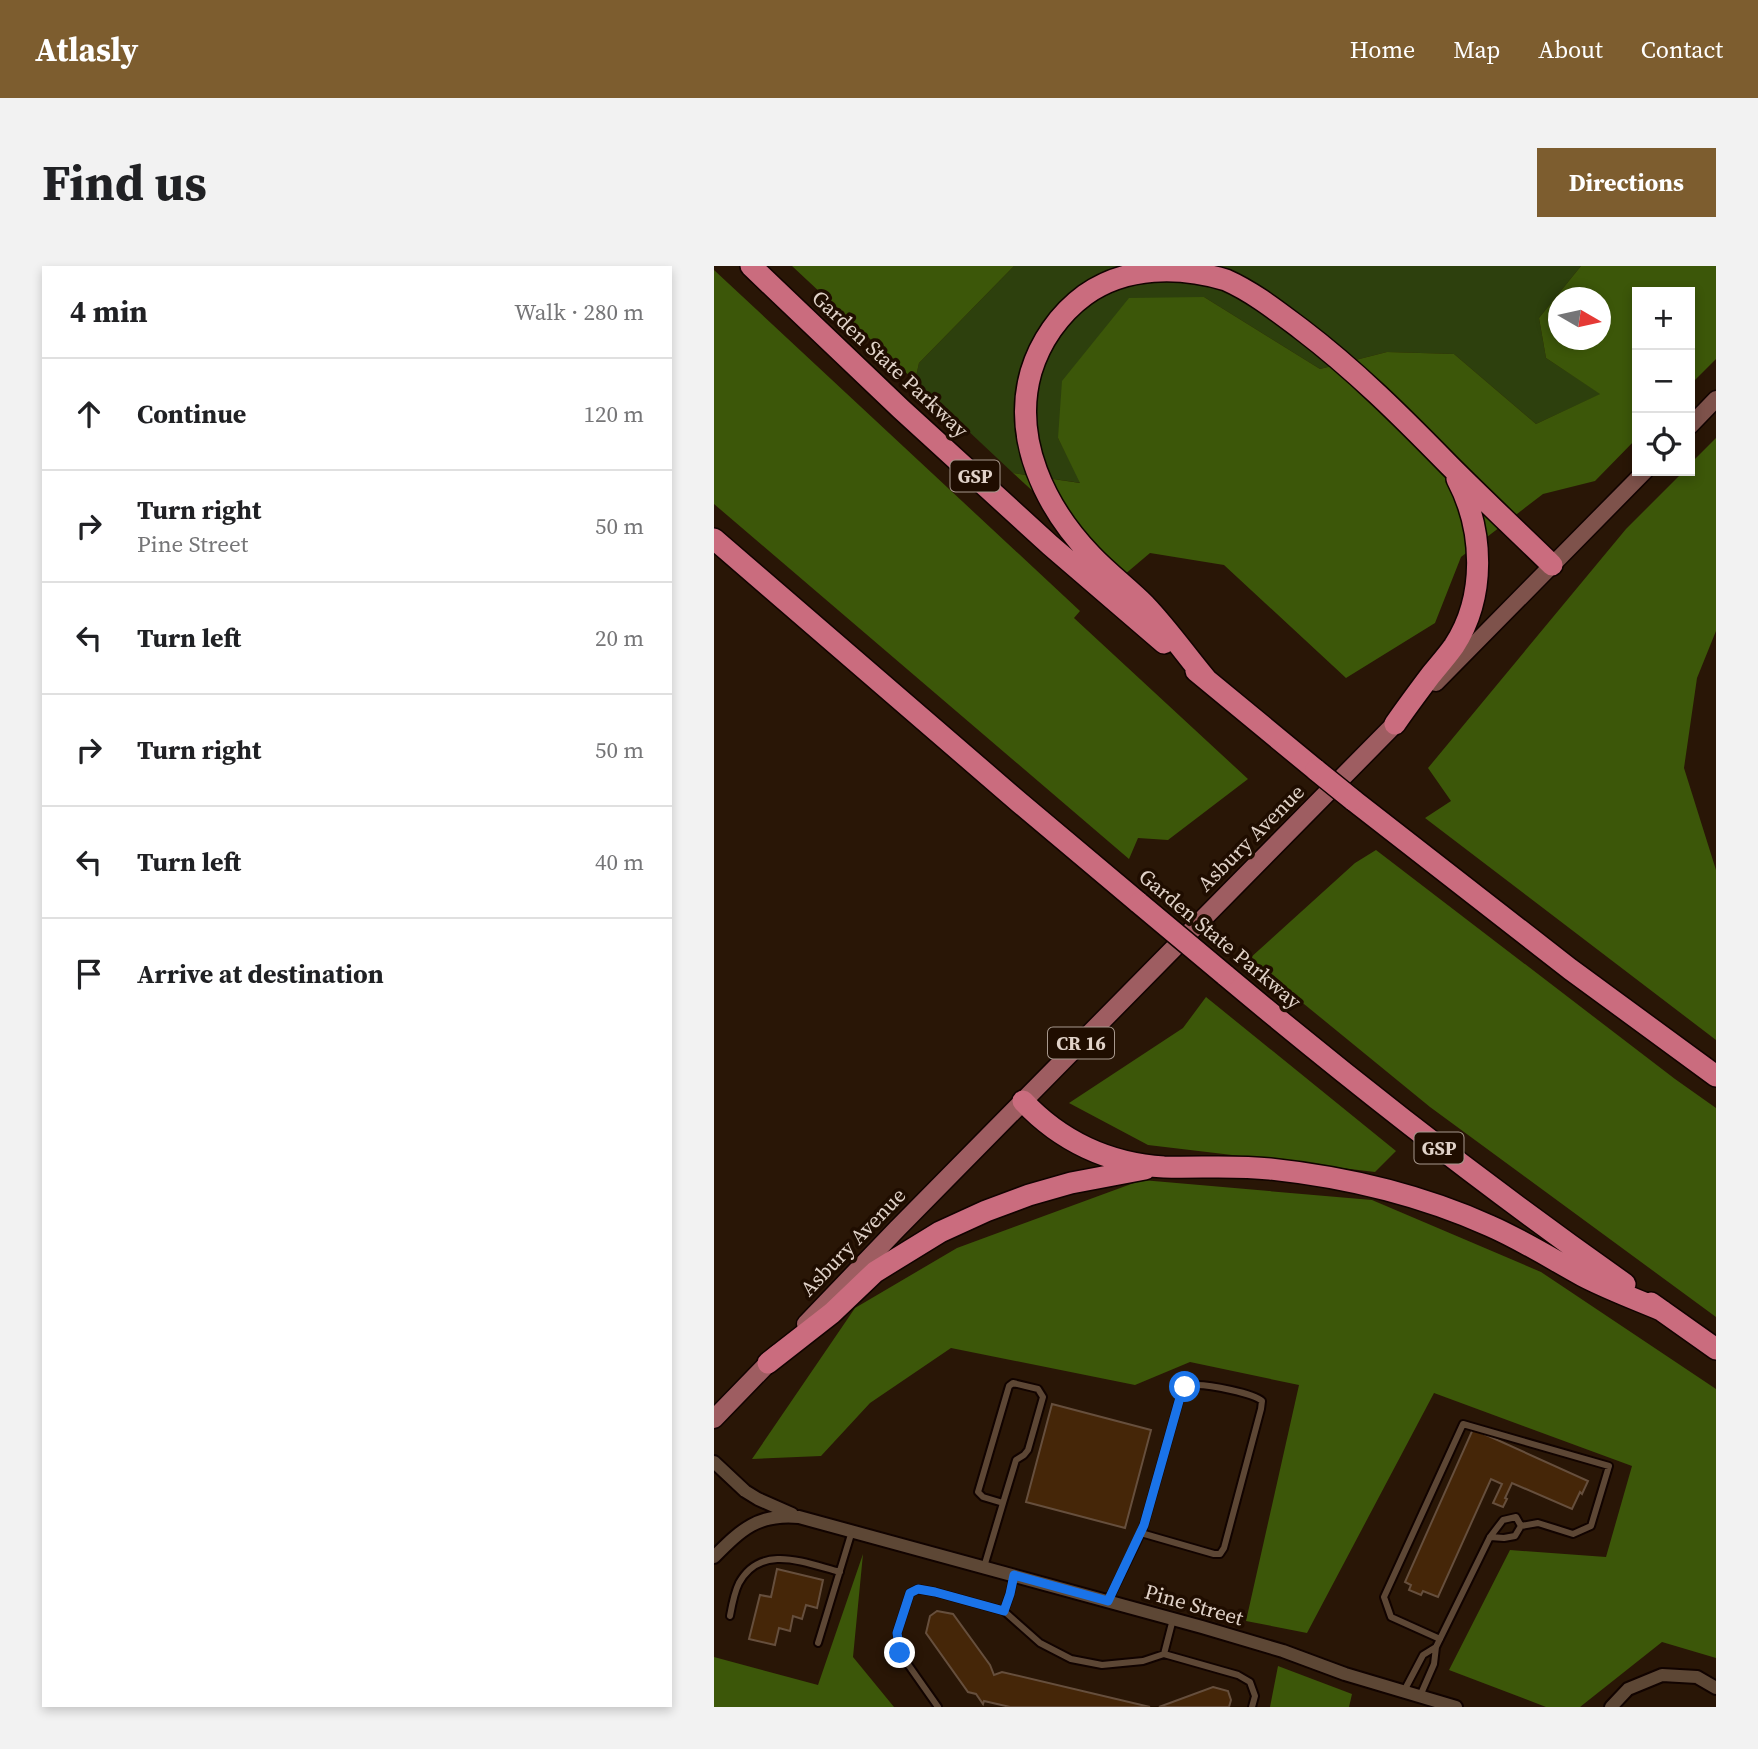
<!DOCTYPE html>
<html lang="en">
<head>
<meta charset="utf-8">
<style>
  body { margin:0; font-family:"Source Serif 4",serif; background:#f2f2f2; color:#202124 }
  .controls { position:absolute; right:21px; top:21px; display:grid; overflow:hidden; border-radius:0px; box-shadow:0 4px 10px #0003 }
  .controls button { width:63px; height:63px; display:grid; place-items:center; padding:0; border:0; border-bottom:2px solid #e0e0e0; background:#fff; color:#202124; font:35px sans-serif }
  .compass { position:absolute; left:834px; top:21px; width:63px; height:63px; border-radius:50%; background:#fff; box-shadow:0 4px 10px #0003; rotate:99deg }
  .stop { position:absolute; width:21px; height:21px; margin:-16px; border:5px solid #1a73e8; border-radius:50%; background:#fff }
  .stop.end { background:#1a73e8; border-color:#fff; box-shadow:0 2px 7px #0008 }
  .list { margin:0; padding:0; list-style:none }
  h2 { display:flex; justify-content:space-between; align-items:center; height:91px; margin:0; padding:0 28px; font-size:30px }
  h2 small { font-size:23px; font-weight:400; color:#757577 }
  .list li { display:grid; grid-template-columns:46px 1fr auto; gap:21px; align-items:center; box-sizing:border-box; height:112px; padding:0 28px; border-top:2px solid #e0e0e0 }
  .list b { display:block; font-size:26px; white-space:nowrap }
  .list p { margin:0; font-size:23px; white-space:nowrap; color:#757577 }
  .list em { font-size:23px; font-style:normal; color:#757577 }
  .icon { flex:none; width:38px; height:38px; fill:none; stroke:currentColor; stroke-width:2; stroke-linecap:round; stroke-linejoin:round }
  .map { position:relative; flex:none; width:1002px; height:1441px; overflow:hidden; border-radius:0px }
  header { display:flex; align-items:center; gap:42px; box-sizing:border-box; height:98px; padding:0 35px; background:#7d5d2f; color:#fff }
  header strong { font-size:33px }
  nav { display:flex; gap:38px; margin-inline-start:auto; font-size:24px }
  .intro { display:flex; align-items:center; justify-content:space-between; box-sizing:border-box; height:168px; padding:0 42px }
  h1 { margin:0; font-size:49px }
  .button { padding:18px 32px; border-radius:0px; background:#7d5d2f; color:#fff; font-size:24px; font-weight:700 }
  main { display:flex; gap:42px; padding:0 42px }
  aside { flex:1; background:#fff; border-radius:0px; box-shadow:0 4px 10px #0003 }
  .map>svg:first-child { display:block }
  .green { fill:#2d400d }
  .forest { fill:#3c5709; fill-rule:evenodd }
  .building { fill:#452608; stroke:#664f3d; stroke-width:2 }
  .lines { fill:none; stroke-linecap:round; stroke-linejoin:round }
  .service-casing { stroke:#110300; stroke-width:10 }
  .minor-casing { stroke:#110300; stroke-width:16 }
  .secondary-casing { stroke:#110300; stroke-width:19 }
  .primary-casing { stroke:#110300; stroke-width:21 }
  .motorway-casing { stroke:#110300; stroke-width:24 }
  .service { stroke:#5d4735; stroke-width:6 }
  .minor { stroke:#5d4735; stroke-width:12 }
  .secondary { stroke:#7e524b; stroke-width:16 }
  .primary { stroke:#9e5d61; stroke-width:18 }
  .motorway { stroke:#ca6c7e; stroke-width:21 }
  .motorway-bridge-casing { stroke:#110300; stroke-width:24; stroke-linecap:butt }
  .motorway-bridge { stroke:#ca6c7e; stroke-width:21 }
  .route { stroke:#1a73e8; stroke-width:9 }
  .labels { text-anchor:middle; stroke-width:7; stroke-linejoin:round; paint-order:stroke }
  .shield { fill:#1f0d00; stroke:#a7988d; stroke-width:2 }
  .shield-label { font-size:19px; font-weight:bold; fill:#e1d3c9 }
  .street-label { font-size:21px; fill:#e1d3c9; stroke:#1f0d00 }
</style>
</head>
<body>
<header>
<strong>Atlasly</strong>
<nav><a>Home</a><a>Map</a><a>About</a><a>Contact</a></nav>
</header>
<div class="intro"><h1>Find us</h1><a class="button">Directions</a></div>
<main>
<aside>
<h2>4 min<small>Walk · 280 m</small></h2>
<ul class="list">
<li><svg class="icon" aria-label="ahead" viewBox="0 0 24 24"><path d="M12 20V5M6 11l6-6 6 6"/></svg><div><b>Continue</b></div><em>120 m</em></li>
<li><svg class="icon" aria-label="right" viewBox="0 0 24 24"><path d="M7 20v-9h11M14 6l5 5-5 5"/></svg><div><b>Turn right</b><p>Pine Street</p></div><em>50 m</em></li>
<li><svg class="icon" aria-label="left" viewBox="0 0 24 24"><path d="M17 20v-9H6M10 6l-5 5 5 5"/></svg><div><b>Turn left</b></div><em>20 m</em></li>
<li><svg class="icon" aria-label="right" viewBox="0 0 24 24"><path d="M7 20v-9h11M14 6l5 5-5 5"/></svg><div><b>Turn right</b></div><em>50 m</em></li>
<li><svg class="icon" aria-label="left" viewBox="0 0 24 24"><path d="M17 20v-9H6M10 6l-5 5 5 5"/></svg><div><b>Turn left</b></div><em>40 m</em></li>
<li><svg class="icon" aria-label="arrive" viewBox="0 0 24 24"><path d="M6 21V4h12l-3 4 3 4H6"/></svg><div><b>Arrive at destination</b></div></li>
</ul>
</aside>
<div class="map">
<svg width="1002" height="1441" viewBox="0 0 1002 1441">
  <rect width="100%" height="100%" fill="#291606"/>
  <path class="green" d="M 300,0 L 867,0 L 825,52 L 832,92 L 887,128 L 822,158 L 740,88 L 673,86 L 606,103 L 490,31 L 344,172 L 367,217 L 299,207 L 201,115 L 205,97 Z"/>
  <path class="forest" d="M 78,0 L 300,0 L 205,97 L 201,115 Z
    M 867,0 L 1002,0 L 1002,93 L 976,119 L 976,26 L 923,26 L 923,172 L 881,215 L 829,228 L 747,291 L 721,357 L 632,412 L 510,299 L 436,287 L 410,309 L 299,207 L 366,217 L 344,172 L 348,115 L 415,32 L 490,31 L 606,103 L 673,86 L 740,88 L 822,158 L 886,128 L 832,92 L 825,52 ZM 844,32 L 886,32 L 886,74 L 844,74 Z
    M 0,4 L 366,345 L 360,352 L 534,513 L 454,574 L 424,572 L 415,593 L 0,238 Z
    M 1002,172 L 1002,365 L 983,412 L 970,502 L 1002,604 L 1002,774 L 711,552 L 737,535 L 714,502 L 912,263 L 970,205 L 976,205 L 976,198 Z
    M 662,584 L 961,813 L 1002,842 L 1002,1051 L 716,841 L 535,693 L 641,597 Z
    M 492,731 L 682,885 L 661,906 L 434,879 L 355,837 L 469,762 Z
    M 428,914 L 658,934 L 827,1006 L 1002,1123 L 1002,1392 L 948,1376 L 866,1441 L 832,1441 L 735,1404 L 796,1284 L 892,1291 L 918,1200 L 720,1127 L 593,1367 L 532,1355 L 585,1119 L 476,1096 L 421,1119 L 237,1082 L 156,1137 L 107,1190 L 38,1193 L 141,1042 L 243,982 Z
    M 149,1288 L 139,1391 L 180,1441 L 0,1441 L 0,1391 L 104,1419 Z
    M 564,1400 L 638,1428 L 635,1441 L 556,1441 Z"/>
  <path class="building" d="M 338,1138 L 437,1164 L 411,1262 L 312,1236 Z
    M 759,1163 L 874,1215 L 868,1228 L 866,1226 L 858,1243 L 798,1217 L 791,1232 L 793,1233 L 789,1241 L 779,1237 L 788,1218 L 777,1213 L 724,1331 L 709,1325 L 707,1329 L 695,1324 L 697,1319 L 691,1316 Z
    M 63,1303 L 109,1314 L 103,1342 L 92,1339 L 88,1353 L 79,1350 L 76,1365 L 65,1362 L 61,1379 L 35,1373 L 46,1329 L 57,1331 Z
    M 223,1345 L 239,1348 L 276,1399 L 280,1409 L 288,1406 L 436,1441 L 296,1441 L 270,1435 L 269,1438 L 262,1428 L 254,1426 L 212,1367 L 216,1350 Z
    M 499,1421 L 514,1425 L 517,1434 L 515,1441 L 445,1441 Z"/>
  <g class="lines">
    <defs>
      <path id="service" d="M 270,1301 L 289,1237 L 269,1231 L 264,1226 L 295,1120 L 299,1117 L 324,1123 L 329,1131 L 314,1184 L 310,1189 L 302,1194 L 289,1237
        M 394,1335 L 427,1267 L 430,1259 L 467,1128 L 471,1121 C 473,1121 481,1119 483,1119 C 496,1119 539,1127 548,1135 L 547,1143 L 510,1282 L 506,1288 L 500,1288 L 427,1267
        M 290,1345 L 296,1328 L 300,1309
        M 16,1350 C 18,1339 20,1327 25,1317 C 47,1277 91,1297 126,1306
        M 726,1373 L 677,1351 L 670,1331 L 749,1158 L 895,1200 L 877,1260 L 859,1268 L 824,1257 L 807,1260
        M 104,1377 L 138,1265
        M 722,1381 L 776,1271 L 789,1254 L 802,1251 L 807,1260 L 801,1270 L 790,1272 L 776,1271
        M 450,1388 L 459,1353
        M 690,1425 L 709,1389 L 722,1381 L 720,1398 L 706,1430
        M 224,1441 L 186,1387 L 183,1367 L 196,1327 L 204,1323 L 221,1326 L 290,1345 L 326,1377 L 357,1393 L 388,1399 L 429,1395 L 450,1388 L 524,1409 L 536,1416 L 541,1430 L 538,1441"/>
      <path id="minor" d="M 0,1196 L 31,1225 L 44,1233 L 78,1248
        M 0,1291 C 27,1264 44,1247 85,1251 L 488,1361 L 569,1385 L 631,1408 L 742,1441
        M 897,1441 L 914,1423 L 948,1409 L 983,1411 L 1002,1422"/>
      <path id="secondary" d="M 976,160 L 1002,133
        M 722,417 L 931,205"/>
      <path id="primary" d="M 92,1058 L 183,963 L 681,458
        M 0,1153 L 63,1088"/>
      <path id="motorway" d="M 37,0 L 187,143 L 336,279 L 450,377
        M 0,273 L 306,537 L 425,637
        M 482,405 L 602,504
        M 492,413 C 472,389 453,362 431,339 C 414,322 394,307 377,289 C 331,241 298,173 317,106 C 326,76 345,48 371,29 C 412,0 465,0 512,14 C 539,26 563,45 587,63 C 641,104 688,151 735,199 C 769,233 804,266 838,299
        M 681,458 C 692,442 704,426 716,410 C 724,400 733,390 740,380 C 772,331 770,264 743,213
        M 639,534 L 856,703 L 1002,810
        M 511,709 C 640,817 773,921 911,1018
        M 309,835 C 346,875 395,898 450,901 C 485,902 520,899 556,903 C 631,911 707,929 776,960 C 808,974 838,993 869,1010 C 894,1023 921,1033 947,1044
        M 937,1037 L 1002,1083
        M 54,1097 L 118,1047 L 161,1006 L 226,966 L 272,945 L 315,929 L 357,917 L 431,903"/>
    </defs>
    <use href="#service" class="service-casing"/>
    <use href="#minor" class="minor-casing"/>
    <use href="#secondary" class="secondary-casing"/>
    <use href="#primary" class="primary-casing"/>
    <use href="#motorway" class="motorway-casing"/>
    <use href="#service" class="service"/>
    <use href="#minor" class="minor"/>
    <use href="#secondary" class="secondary"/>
    <use href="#primary" class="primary"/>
    <use href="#motorway" class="motorway"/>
    <defs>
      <path id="motorway-bridge" d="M 602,504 L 639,534
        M 425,637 L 511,709"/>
    </defs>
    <use href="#motorway-bridge" class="motorway-bridge-casing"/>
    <use href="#motorway-bridge" class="motorway-bridge"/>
  </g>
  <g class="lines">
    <path class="route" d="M 186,1387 L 183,1367 L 196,1327 L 204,1323 L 221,1326 L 290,1345 L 296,1328 L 300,1309 L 394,1335 L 430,1259 L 467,1128 L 471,1121"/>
  </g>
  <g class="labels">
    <g class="shield">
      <rect x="236.5" y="194.5" width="49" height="31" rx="5"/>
      <rect x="334" y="761.5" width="66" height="31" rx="5"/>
      <rect x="700.5" y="866.5" width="49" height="31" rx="5"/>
    </g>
    <g class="shield-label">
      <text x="261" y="217">GSP</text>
      <text x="367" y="784">CR 16</text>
      <text x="725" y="889">GSP</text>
    </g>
    <g class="street-label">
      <text transform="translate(176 98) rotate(43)" y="7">Garden State Parkway</text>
      <text transform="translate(537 572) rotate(-45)" y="7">Asbury Avenue</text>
      <text transform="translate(506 673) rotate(40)" y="7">Garden State Parkway</text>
      <text transform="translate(139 976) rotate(-46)" y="7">Asbury Avenue</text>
      <text transform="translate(480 1339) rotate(16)" y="7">Pine Street</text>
    </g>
  </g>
</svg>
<div class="controls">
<button>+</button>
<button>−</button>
<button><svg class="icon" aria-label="locate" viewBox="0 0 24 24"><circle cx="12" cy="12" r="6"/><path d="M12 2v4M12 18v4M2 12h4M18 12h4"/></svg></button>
</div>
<svg class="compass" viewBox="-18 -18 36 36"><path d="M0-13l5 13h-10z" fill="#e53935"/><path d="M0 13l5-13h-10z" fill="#757577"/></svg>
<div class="stop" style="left:471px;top:1121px"></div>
<div class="stop end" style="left:186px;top:1387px"></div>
</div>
</main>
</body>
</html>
